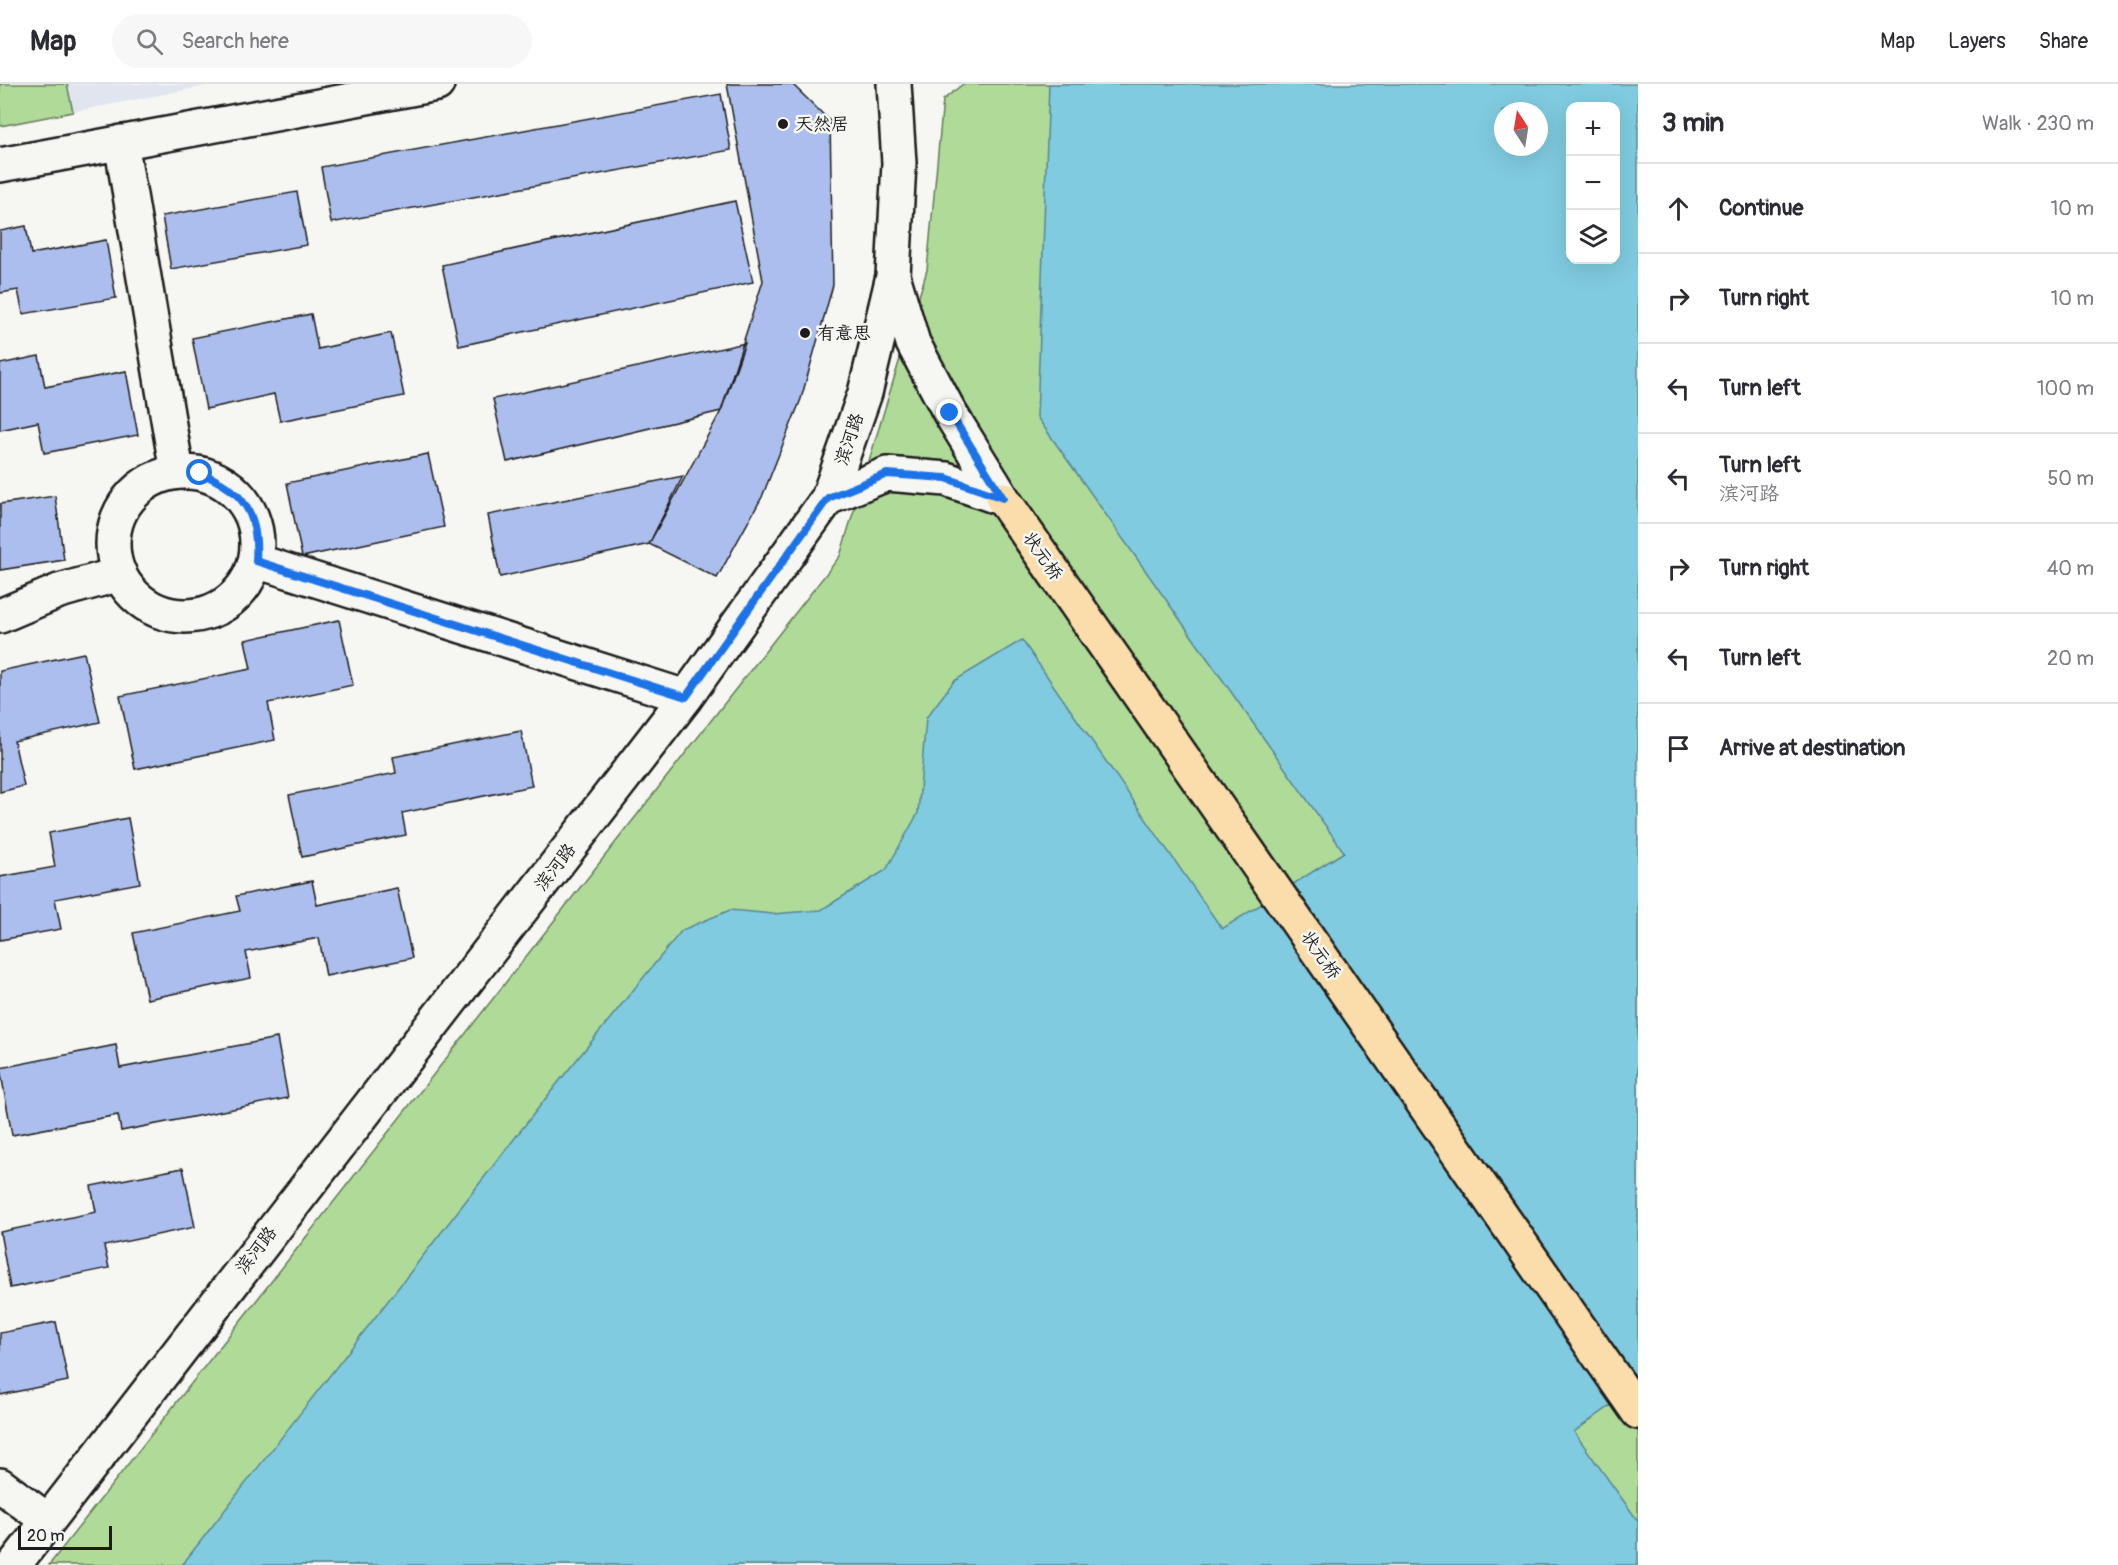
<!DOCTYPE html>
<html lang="en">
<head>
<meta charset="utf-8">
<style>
  body { margin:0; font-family:Pangolin,"LXGW WenKai TC",sans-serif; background:#f7f7f7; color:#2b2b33 }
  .controls { position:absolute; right:18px; top:18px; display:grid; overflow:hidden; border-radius:12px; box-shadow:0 6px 24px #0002 }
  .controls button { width:54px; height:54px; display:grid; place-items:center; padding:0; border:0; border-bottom:2px solid #e1e1e2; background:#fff; color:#2b2b33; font:30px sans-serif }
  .compass { position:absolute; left:1494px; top:18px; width:54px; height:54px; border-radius:50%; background:#fff; box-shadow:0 6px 24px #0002; rotate:348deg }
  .scale { position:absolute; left:18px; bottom:15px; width:94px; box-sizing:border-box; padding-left:6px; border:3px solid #1c1c1c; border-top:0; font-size:16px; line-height:21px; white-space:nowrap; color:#1c1c1c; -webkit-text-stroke:4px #f6f6f2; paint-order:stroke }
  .stop { position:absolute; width:18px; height:18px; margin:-14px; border:4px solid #1a73e8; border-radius:50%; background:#fff }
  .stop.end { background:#1a73e8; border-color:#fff; box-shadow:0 2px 6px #0008 }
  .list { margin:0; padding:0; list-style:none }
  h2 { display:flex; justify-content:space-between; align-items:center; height:78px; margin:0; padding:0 24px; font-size:26px }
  h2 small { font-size:20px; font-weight:400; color:#7c7c81 }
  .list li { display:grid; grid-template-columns:39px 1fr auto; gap:18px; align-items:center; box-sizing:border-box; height:90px; padding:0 24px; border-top:2px solid #e1e1e2 }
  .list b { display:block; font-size:22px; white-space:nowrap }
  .list p { margin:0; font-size:20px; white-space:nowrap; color:#7c7c81 }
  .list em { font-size:20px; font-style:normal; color:#7c7c81 }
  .icon { flex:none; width:33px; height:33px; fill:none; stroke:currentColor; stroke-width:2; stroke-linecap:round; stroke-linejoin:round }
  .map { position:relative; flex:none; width:1638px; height:1481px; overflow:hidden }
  header { display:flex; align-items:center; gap:36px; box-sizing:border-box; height:84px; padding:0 30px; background:#fff; border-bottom:2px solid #e1e1e2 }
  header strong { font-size:28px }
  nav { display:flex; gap:33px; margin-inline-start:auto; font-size:21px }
  .search { width:420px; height:54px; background:#f7f7f7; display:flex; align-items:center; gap:15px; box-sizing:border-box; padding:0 21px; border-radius:33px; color:#7c7c81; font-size:22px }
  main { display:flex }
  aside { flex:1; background:#fff }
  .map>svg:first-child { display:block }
  .built { fill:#e0e5f0 }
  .green { fill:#afda98; stroke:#667b5a; stroke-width:1.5 }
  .water { fill:#80cbe0; stroke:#588592; stroke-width:1.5; fill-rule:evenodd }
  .building { fill:#abbeed; stroke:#1c1c1c; stroke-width:1.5 }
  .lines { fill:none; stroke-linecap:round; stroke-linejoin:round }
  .minor-casing { stroke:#1c1c1c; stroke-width:38 }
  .major-casing { stroke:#1c1c1c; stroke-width:38 }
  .minor { stroke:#f6f6f2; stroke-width:33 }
  .major { stroke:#faddab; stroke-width:33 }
  .route { stroke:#1a73e8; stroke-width:8 }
  .poi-dot { fill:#1c1c1c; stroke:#f6f6f2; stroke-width:2 }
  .labels { text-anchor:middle; stroke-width:5; stroke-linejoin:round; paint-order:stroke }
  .poi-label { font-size:18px; fill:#1c1c1c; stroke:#f6f6f2; text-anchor:start }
  .street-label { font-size:18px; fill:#1c1c1c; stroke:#f6f6f2 }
</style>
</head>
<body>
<header>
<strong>Map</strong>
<div class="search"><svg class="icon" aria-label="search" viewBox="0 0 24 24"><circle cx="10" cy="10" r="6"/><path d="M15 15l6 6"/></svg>Search here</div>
<nav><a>Map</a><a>Layers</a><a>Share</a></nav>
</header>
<main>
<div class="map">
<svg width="1638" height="1481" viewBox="0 0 1638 1481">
  <rect width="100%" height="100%" fill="#f6f6f2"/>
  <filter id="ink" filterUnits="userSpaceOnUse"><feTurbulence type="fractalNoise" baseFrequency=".0167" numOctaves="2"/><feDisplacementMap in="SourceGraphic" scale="12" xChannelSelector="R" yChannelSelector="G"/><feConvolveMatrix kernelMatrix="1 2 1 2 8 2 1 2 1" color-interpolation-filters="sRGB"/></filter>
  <g filter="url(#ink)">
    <path class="built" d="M 0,0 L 216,0 L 0,42 Z"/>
    <path class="green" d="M 0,0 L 67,0 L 73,28 L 0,42 Z
      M 963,0 L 1124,0 L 1638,794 L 1638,1481 L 49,1481 L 840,472 L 927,186 L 943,16 Z"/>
    <path class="water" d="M 1049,0 L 1638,0 L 1638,1302 L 1574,1348 L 1638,1437 L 1638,1481 L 182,1481 L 557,1000 L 682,846 L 730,826 L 773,830 L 821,826 L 886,786 L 918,729 L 926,634 L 954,597 L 1022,556 L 1222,845 L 1344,768 L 1037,333 ZM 1570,22 L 1616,22 L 1616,176 L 1570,176 ZM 1503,27 L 1539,27 L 1539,63 L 1503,63 Z"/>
    <path class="building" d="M 727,0 L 792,0 L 830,37 L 833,201 L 801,315 L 762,413 L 717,494 L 649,460 L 721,327 L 763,197 Z
      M 721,10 L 731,66 L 331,139 L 321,83 Z
      M 297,108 L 307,161 L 171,185 L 162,132 Z
      M 735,117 L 753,198 L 459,262 L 442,181 Z
      M 26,142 L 31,170 L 106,156 L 116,214 L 23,230 L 18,206 L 0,209 L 0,147 Z
      M 311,230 L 318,265 L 391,249 L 404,312 L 280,337 L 274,310 L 206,325 L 192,254 Z
      M 745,259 L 721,327 L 507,378 L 493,315 Z
      M 39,272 L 45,303 L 126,287 L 138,351 L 44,369 L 38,338 L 0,346 L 0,280 Z
      M 428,370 L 444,443 L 302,473 L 287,399 Z
      M 683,392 L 649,460 L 500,493 L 488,431 Z
      M 55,412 L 64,476 L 0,486 L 0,420 Z
      M 339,536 L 353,601 L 268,619 L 275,656 L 135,685 L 120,612 L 251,585 L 245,556 Z
      M 84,569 L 100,638 L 14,657 L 24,702 L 0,708 L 0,587 Z
      M 521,647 L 532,702 L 402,729 L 406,751 L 302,773 L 289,711 L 396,689 L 393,673 Z
      M 128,734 L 140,799 L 55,815 L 61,845 L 0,856 L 0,793 L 55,783 L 49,749 Z
      M 312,797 L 317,821 L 397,804 L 412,874 L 326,892 L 319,854 L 246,868 L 251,894 L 147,915 L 133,849 L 240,827 L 236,812 Z
      M 277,954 L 288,1014 L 121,1047 L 118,1031 L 12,1051 L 0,984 L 116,961 L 120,984 Z
      M 183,1084 L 195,1143 L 104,1162 L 109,1184 L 10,1204 L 0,1148 L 96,1128 L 91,1102 Z
      M 56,1238 L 68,1297 L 0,1311 L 0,1249 Z"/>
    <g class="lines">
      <defs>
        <path id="minor" d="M 121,58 L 177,388
          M 0,81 L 437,0
          M113 460a72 72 0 1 1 144 0a72 72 0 1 1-144 0Z
          M 828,414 L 887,390 L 946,395 L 1003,415 L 950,329 L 913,259 L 894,195
          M 256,477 L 686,613
          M 0,532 L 59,507 L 120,490
          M 0,1401 L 47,1436
          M 14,1481 L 686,613 L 828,414 L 865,309 L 893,192 L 899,79 L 894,0"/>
        <path id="major" d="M 1003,415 L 1638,1328"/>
      </defs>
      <use href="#minor" class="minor-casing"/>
      <use href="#major" class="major-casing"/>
      <use href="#minor" class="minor"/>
      <use href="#major" class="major"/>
    </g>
  </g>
  <g class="lines" filter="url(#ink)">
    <path class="route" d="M 200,389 C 244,406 259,430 256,477 L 686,613 L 828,414 L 887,390 L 946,394 L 1003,414 L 950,329"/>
  </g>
  <g class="poi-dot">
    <circle cx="783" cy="40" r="6"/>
    <circle cx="805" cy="249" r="6"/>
  </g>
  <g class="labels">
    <g class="poi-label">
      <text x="795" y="46">天然居</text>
      <text x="817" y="255">有意思</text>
    </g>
    <g class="street-label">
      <text transform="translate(849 355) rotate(-71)" y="6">滨河路</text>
      <text transform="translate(1043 472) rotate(55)" y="6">状元桥</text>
      <text transform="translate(555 783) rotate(-52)" y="6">滨河路</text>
      <text transform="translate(1321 871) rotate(55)" y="6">状元桥</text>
      <text transform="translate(256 1166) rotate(-52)" y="6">滨河路</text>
    </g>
  </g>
</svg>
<div class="controls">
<button>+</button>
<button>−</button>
<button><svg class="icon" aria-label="layers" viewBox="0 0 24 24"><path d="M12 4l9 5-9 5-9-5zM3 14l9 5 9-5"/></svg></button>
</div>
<svg class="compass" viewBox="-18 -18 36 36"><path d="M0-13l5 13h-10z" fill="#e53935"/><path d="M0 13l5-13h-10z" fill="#7c7c81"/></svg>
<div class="scale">20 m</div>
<div class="stop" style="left:200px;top:389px"></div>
<div class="stop end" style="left:950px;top:329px"></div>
</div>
<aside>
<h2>3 min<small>Walk · 230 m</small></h2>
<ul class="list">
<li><svg class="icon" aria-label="ahead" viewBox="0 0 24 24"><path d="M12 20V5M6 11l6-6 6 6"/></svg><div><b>Continue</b></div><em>10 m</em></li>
<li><svg class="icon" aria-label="right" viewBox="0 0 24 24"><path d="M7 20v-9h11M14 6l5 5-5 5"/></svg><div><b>Turn right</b></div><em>10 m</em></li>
<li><svg class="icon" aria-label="left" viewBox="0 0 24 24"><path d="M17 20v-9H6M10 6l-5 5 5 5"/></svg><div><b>Turn left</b></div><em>100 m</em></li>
<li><svg class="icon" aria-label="left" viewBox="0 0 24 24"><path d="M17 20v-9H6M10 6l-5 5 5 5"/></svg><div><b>Turn left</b><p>滨河路</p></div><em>50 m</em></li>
<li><svg class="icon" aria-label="right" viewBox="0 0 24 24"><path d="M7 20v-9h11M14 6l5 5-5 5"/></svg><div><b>Turn right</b></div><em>40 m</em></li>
<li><svg class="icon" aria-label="left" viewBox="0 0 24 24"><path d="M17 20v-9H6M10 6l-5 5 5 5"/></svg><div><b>Turn left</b></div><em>20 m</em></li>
<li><svg class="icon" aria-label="arrive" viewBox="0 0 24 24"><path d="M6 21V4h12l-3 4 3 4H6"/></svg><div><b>Arrive at destination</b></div></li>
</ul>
</aside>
</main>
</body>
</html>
